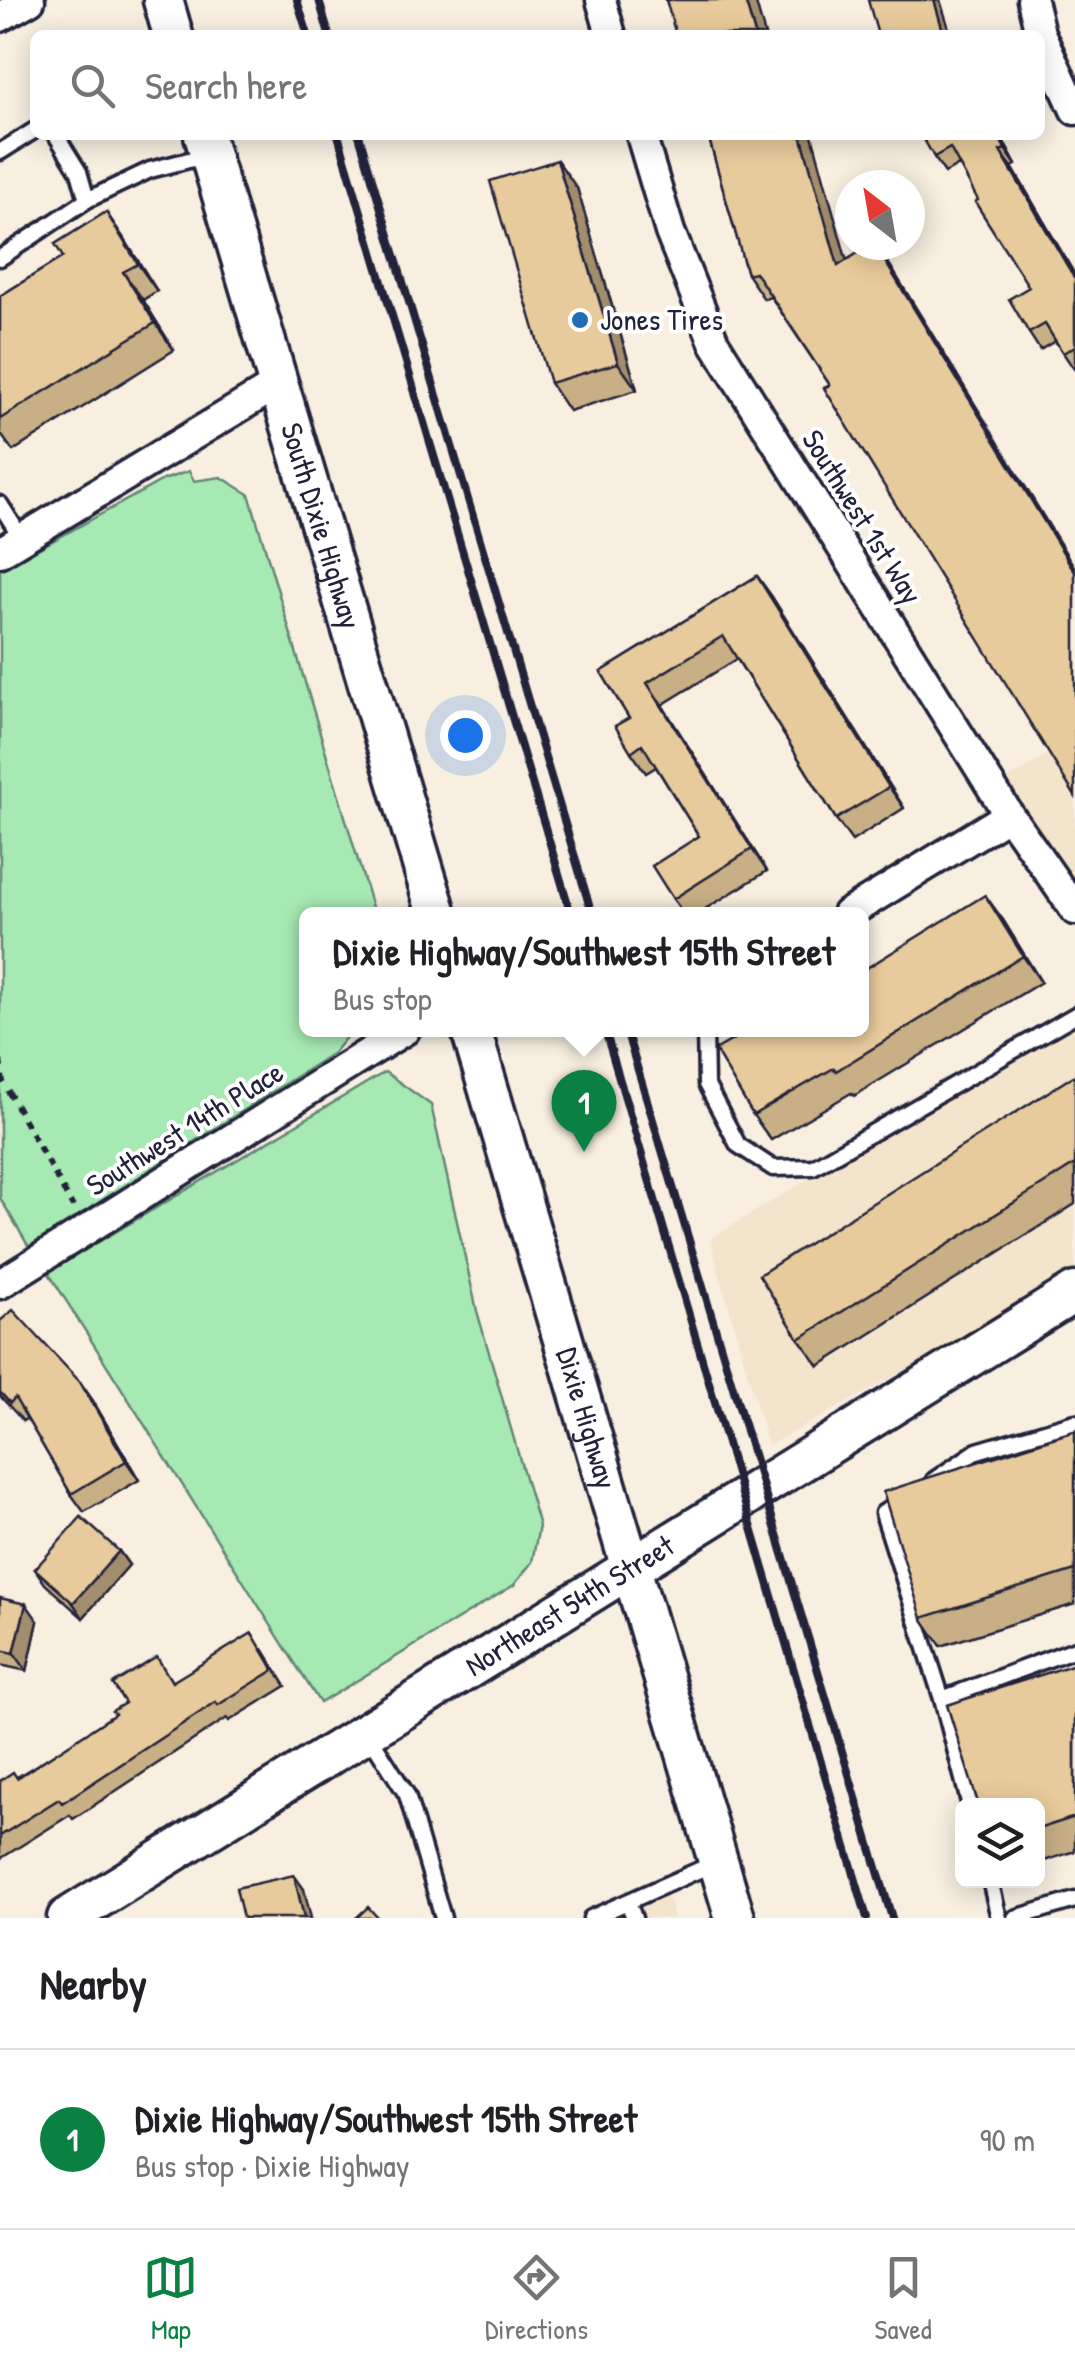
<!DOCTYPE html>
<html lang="en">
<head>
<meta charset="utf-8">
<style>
  body { margin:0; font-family:"Patrick Hand",sans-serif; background:#f2f2f2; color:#202124 }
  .controls { position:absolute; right:30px; bottom:30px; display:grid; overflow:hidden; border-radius:15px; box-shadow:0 5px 25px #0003 }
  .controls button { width:90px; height:90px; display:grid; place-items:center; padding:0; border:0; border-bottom:2px solid #e0e0e0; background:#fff; color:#202124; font:50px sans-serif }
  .compass { position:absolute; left:835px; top:170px; width:90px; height:90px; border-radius:50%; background:#fff; box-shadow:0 5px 25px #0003; rotate:329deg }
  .you { position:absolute; left:465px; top:735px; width:35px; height:35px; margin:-25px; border:8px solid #fff; border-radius:50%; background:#1a73e8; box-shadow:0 0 0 15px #1a73e833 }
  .badge { display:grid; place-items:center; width:65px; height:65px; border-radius:50%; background:#0b8043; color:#fff; font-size:32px; font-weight:700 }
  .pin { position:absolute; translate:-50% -82px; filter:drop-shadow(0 2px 5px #0008) }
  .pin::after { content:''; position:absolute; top:52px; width:35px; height:30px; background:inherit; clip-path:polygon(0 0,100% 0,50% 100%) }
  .popup { position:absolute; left:299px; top:907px; width:570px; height:130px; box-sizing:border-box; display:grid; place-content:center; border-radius:15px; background:#fff; filter:drop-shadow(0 2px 8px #0005); font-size:32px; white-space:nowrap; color:#757577 }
  .popup b { font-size:38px; color:#202124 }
  .popup::after { content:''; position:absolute; left:50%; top:100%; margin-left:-20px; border:20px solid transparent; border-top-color:#fff }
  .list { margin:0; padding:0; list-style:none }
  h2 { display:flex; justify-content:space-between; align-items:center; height:130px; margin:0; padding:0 40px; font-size:42px }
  h2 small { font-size:32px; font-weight:400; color:#757577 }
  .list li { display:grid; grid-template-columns:65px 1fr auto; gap:30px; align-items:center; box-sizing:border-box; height:180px; padding:0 40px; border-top:2px solid #e0e0e0 }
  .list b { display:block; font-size:38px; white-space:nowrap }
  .list p { margin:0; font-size:32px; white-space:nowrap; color:#757577 }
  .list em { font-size:32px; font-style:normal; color:#757577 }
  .icon { flex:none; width:55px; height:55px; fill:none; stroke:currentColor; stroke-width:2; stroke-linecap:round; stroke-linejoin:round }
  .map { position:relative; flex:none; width:1075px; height:1918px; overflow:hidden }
  .search { position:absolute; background:#fff; box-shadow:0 5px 25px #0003; left:30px; right:30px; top:30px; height:110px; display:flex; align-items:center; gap:25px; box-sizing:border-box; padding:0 35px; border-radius:15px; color:#757577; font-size:38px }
  .sheet { height:310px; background:#fff }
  nav { display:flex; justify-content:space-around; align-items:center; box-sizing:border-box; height:140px; border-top:2px solid #e0e0e0; background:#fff; font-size:28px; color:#757577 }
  nav a { display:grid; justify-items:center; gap:5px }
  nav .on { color:#0b8043 }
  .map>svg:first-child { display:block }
  .built { fill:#f3e4cc }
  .grass { fill:#a7e9b3; stroke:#648677; stroke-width:2.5 }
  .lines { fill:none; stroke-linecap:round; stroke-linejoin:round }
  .lane-casing { stroke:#22223b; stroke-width:21 }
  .street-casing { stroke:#22223b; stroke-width:35 }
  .secondary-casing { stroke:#22223b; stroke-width:45 }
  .path { stroke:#22223b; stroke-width:6; stroke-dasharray:8 8; stroke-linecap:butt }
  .lane { stroke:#fff; stroke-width:14 }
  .street { stroke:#fff; stroke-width:28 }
  .secondary { stroke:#fff; stroke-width:38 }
  .rail { stroke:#22223b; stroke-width:8 }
  .wall { fill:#c8af86; stroke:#22223b; stroke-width:2.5 }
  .shaded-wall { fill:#a28e6d; stroke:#22223b; stroke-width:2.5 }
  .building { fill:#e8cb9c; stroke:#22223b; stroke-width:2.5 }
  .poi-dot { fill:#1f6fb2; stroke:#fff; stroke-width:4 }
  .labels { text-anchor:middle; stroke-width:8; stroke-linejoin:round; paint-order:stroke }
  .poi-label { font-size:30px; fill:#22223b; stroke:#fff; text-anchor:start }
  .street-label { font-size:30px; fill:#22223b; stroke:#fff }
</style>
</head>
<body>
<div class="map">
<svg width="1075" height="1918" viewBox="0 0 1075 1918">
  <rect width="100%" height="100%" fill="#f8efe1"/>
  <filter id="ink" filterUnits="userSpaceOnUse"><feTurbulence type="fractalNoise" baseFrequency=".01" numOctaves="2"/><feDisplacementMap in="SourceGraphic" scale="20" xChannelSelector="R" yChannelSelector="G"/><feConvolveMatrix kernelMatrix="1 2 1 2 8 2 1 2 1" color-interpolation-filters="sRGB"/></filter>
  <g filter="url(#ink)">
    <path class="built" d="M 1075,738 L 1075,891 L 1000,784 Z
      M 1075,1016 L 1075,1271 L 984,1327 L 768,1446 L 710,1239 Z
      M 666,1889 L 674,1918 L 602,1918 Z"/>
    <path class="grass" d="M 189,471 L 194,481 L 221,477 L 249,494 L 374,914 L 306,914 L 306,1030 L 352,1030 L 333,1053 L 29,1247 L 0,1198 L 0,570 L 163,480 Z
      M 385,1072 L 431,1105 L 477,1311 L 539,1526 L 532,1562 L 514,1585 L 320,1703 L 48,1272 Z"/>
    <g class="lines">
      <defs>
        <path id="lane" d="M 56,135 L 79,172 L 87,200
          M 0,152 L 35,130
          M 0,258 L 87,200 L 150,170 L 208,155
          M 0,504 L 22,539
          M 705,1030 L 706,1084 L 738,1145 L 773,1168 L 813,1167 L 1075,1015
          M 934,1480 L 977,1451 L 1075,1422
          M 903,1500 L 883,1513 L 942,1699 L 970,1806
          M 942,1699 L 1075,1649
          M 369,1735 L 407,1795 L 443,1918
          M 990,1880 L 999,1918
          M 628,1902 L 634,1918
          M 591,1918 L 717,1862
          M 1015,1918 L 1075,1900"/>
        <path id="street" d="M 601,0 L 611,35
          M 1032,0 L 1040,33 L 1075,110
          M 0,17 L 30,0
          M 641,135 L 670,232 L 714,342 L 1009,815 L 1075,910
          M 0,552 L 278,384
          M 847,914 L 1009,815
          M 0,1284 L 405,1030"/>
        <g id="secondary">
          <path d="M 163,0 L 173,35"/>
          <path id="s1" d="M 204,135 L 437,914"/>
          <path id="s2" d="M 471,1030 L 735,1918"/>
          <path id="s3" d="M 67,1918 L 1075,1292"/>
        </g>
      </defs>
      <use href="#lane" class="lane-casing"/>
      <use href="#street" class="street-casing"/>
      <use href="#secondary" class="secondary-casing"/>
      <path class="path" d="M 0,1060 L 3,1082 L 73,1207"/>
      <use href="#lane" class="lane"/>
      <use href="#street" class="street"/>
      <use href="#secondary" class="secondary"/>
      <path class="rail" d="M 297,0 L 308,35
        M 319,0 L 329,35
        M 338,135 L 571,914
        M 359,135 L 592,914
        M 605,1030 L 867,1918
        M 626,1030 L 892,1918"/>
    </g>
    <path class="wall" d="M 708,135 L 846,260 L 875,245 L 891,267 L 830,385 L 771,297 L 764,299 L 747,274 Z
      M 923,135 L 1000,135 L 1016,165 L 1012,167 L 1075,275 L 1075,369 L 1074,369 L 1055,341 L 1040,350 L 1029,333 L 1029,287 L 959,165 L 945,173 L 934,157 Z
      M 577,188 L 637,390 L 569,411 L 550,383 Z
      M 125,240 L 157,291 L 143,300 L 174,350 L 13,451 L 0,433 L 0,296 L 63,257 Z
      M 757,576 L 772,597 L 904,808 L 852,841 L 836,819 L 737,659 L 662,705 L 767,871 L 697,914 L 684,914 L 673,899 L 699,836 L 656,767 L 646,773 L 631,752 L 629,718 L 601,672 Z
      M 1003,920 L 1041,982 L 854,1096 L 851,1093 L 771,1140 L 753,1115 Z
      M 1075,1075 L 1075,1204 L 819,1366 L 799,1339 Z
      M 0,1321 L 80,1382 L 93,1401 L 139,1480 L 84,1512 L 71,1494 L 27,1418 L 23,1421 L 0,1396 Z
      M 1075,1431 L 1075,1604 L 941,1646 L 922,1618 Z
      M 119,1551 L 129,1565 L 83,1618 L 45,1584 L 35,1569 Z
      M 0,1598 L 38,1621 L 27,1671 L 0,1665 Z
      M 263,1649 L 286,1686 L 229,1721 L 227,1718 L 73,1819 L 70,1815 L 0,1859 L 0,1781 L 17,1777 L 173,1681 Z
      M 1075,1664 L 1075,1851 L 1038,1863 L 1038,1806 Z"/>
    <path class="shaded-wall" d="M 745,0 L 755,0 L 765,35 L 755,35 Z
      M 934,0 L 940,0 L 951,35 L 944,35 Z
      M 801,135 L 812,135 L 855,291 L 838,266 Z
      M 998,135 L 1000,135 L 1016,165 L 1005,149 Z
      M 1000,151 L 1012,167 L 1075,275 L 1075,279 Z
      M 557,160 L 577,188 L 637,390 L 618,363 Z
      M 106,212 L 125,240 L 157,291 L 138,264 Z
      M 875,245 L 891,267 L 1075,568 L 1075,572 Z
      M 123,272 L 143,300 L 174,350 L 155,323 Z
      M 757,576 L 772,597 L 904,808 L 889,787 Z
      M 647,683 L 662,705 L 767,871 L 752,849 Z
      M 985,895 L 1003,920 L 1041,982 L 1023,956 Z
      M 80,1382 L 93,1401 L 139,1480 L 126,1461 Z
      M 119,1551 L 129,1565 L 83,1618 L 73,1603 Z
      M 26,1604 L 38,1621 L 27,1671 L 14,1653 Z
      M 294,1875 L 304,1889 L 311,1918 L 304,1918 Z"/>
    <path class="building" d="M 666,0 L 745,0 L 755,35 L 676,35 Z
      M 868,0 L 934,0 L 944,35 L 878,35 Z
      M 708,135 L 801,135 L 838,266 L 870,245 L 875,245 L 1075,572 L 1075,796 L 824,388 L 830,385 L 755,272 L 747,274 Z
      M 998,135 L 1005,149 L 1000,151 L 1075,279 L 1075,346 L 1063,353 L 1045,324 L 1029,333 L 1009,299 L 1029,287 L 975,202 L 978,200 L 950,148 L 934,157 L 922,136 Z
      M 557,160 L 618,363 L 550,383 L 490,181 Z
      M 106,212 L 138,264 L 123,272 L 155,323 L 0,419 L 0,296 L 63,257 L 55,244 Z
      M 757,576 L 889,787 L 836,819 L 723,636 L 647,683 L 752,849 L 673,899 L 652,866 L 699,836 L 642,744 L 631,752 L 615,726 L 629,718 L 601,672 Z
      M 985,895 L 1023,956 L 836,1071 L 834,1068 L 753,1115 L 715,1050 L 750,1030 L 862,1030 L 862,971 Z
      M 1075,1075 L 1075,1164 L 799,1339 L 759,1275 Z
      M 13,1310 L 80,1382 L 126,1461 L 71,1494 L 15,1398 L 10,1403 L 0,1392 L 0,1321 Z
      M 1075,1431 L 1075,1570 L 922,1618 L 883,1492 Z
      M 81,1517 L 119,1551 L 73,1603 L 35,1569 Z
      M 0,1598 L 26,1604 L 14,1653 L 0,1650 Z
      M 252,1633 L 274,1670 L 218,1705 L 216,1702 L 62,1803 L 59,1799 L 0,1836 L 0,1781 L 13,1772 L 17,1778 L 115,1714 L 112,1711 L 125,1703 L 113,1684 L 157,1657 L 172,1682 Z
      M 1075,1664 L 1075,1817 L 1038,1829 L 1038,1806 L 979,1806 L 947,1705 Z
      M 294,1875 L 304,1918 L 243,1918 L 236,1888 Z
      M 368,1907 L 378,1918 L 356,1918 Z"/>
  </g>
  <circle class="poi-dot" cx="580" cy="320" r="10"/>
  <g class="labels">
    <g class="poi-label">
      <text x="600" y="330">Jones Tires</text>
    </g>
    <g class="street-label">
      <text transform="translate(862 517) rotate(58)" y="10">Southwest 1st Way</text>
      <text dy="10" stroke="none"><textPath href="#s1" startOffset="408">South Dixie Highway</textPath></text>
      <text transform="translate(185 1129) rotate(-32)" y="10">Southwest 14th Place</text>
      <text dy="10" stroke="none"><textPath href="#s2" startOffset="405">Dixie Highway</textPath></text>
      <text dy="10" stroke="none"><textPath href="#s3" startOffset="592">Northeast 54th Street</textPath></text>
    </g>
  </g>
</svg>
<div class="controls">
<button><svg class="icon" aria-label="layers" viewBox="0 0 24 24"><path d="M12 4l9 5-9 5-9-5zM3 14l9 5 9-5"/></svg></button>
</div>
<svg class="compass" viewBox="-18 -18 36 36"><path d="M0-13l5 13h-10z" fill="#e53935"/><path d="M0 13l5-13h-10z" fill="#757577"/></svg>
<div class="you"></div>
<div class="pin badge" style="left:584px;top:1152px">1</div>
<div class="popup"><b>Dixie Highway/Southwest 15th Street</b>Bus stop</div>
<div class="search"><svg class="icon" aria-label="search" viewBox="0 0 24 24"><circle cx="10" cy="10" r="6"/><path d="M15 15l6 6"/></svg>Search here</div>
</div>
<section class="sheet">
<h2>Nearby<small></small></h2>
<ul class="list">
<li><span class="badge">1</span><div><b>Dixie Highway/Southwest 15th Street</b><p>Bus stop · Dixie Highway</p></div><em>90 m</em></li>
</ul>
</section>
<nav>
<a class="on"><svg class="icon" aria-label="map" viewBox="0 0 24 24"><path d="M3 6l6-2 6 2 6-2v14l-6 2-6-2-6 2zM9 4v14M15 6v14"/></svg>Map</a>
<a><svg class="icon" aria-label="directions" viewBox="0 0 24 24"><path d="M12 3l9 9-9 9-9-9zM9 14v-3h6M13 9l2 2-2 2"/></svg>Directions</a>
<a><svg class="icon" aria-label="saved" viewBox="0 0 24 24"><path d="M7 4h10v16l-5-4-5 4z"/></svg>Saved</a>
</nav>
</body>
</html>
